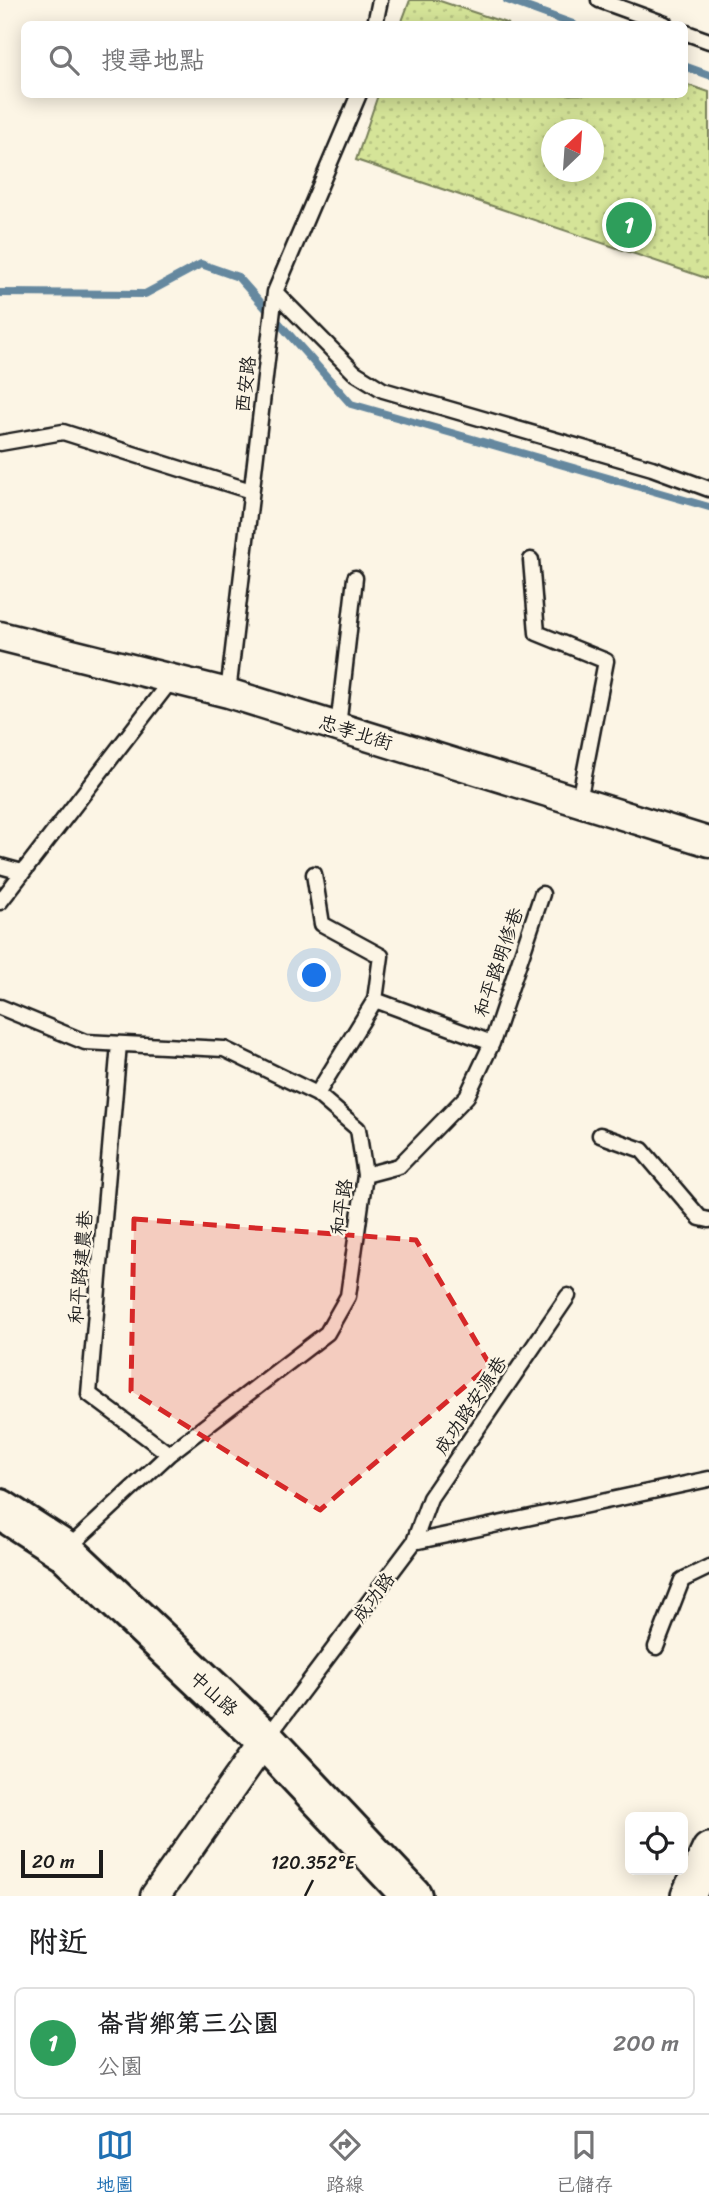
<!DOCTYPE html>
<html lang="zh-TW">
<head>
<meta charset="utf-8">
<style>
  body { margin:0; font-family:Sriracha,"LXGW WenKai TC",sans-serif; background:#f2f2f2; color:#202124 }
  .controls { position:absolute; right:21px; bottom:21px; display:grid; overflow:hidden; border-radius:10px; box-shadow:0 4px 18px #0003 }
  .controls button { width:63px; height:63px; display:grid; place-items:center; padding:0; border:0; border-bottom:2px solid #e0e0e0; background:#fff; color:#202124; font:35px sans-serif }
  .compass { position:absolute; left:541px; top:119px; width:63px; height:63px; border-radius:50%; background:#fff; box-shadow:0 4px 18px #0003; rotate:25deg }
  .scale { position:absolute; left:21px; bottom:18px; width:82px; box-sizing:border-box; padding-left:7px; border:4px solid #1c1c1c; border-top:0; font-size:19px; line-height:24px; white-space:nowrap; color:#1c1c1c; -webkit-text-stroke:5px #fcf5e5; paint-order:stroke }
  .you { position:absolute; left:315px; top:976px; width:24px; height:24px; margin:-18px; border:5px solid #fff; border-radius:50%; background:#1a73e8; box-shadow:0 0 0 10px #1a73e833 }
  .badge { display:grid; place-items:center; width:46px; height:46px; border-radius:50%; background:#1f6fb2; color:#fff; font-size:23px; font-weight:700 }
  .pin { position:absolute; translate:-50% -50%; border:4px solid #fff; box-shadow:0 2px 7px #0006 }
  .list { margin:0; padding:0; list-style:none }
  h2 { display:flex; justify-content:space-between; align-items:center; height:91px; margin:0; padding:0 28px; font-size:30px }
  h2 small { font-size:23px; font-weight:400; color:#757577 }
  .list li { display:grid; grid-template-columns:46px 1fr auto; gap:21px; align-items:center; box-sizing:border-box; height:112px; margin:0 14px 14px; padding:0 14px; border:2px solid #e0e0e0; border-radius:10px }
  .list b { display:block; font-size:26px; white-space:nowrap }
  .list p { margin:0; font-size:23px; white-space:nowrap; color:#757577 }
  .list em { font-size:23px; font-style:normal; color:#757577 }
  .icon { flex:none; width:38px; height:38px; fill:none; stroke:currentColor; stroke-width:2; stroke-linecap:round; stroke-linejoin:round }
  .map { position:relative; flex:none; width:709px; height:1896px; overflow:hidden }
  .search { position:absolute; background:#fff; box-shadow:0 4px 18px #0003; left:21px; right:21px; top:21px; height:77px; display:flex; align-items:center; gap:18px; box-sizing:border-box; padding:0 24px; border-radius:10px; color:#757577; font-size:26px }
  .sheet { height:217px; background:#fff }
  nav { display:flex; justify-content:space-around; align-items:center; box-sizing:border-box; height:98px; border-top:2px solid #e0e0e0; background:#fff; font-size:19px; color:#757577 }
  nav a { display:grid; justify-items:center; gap:4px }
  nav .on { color:#1f6fb2 }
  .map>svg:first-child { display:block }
  .park { fill:url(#park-dots); stroke:#78805a; stroke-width:2; fill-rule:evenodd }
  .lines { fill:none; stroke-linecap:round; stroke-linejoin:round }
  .stream { stroke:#65889f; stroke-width:8 }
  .service-casing { stroke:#1c1c1c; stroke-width:19 }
  .minor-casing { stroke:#1c1c1c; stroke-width:33 }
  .tertiary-casing { stroke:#1c1c1c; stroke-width:38 }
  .secondary-casing { stroke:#1c1c1c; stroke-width:44 }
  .service { stroke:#fcf5e5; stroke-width:14 }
  .minor { stroke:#fcf5e5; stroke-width:28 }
  .tertiary { stroke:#fcf5e5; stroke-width:33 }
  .secondary { stroke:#fcf5e5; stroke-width:38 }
  .marked { fill:#d62828; fill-opacity:0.2; stroke:#d62828; stroke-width:5; stroke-dasharray:14 9; stroke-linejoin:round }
  .ticks { fill:none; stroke:#1c1c1c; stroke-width:2.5 }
  .labels { text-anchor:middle; stroke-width:5; stroke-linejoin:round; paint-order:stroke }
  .street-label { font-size:19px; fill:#1c1c1c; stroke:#fcf5e5 }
  .ticks-label { font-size:18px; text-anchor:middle; fill:#1c1c1c; stroke:#fcf5e5; stroke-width:5; stroke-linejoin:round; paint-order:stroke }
</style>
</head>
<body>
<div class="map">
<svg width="709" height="1896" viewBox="0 0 709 1896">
  <defs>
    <pattern id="park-dots" width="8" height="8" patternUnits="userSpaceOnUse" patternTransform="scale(1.75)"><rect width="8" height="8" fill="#d5e498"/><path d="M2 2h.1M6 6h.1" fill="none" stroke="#b6c382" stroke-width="1.8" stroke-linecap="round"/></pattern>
  </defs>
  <rect width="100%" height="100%" fill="#fcf5e5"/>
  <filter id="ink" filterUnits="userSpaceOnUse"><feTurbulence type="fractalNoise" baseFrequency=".0143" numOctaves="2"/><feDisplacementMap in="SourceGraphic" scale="14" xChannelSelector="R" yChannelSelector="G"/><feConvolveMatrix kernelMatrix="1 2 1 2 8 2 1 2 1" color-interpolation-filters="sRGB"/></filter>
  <g filter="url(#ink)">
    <path class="park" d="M 410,0 L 437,0 L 509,24 L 401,24 Z
      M 685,84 L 709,92 L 709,279 L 356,160 L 378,95 L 684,94 ZM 552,130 L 594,130 L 594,172 L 552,172 Z"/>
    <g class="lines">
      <path class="stream" d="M 507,0 L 573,24
        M 684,66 L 709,75
        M 0,293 L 145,294 L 201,264 L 238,277 L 351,404 L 709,507"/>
      <defs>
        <path id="service" d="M 599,0 L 665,24
          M 375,24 L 380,0
          M 684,32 L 709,41
          M 275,292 L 354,372 L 383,390 L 652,468 L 709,489
          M 0,443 L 63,432 L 251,491
          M 531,560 L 537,633 L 606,661 L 579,801
          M 228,693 L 275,292 L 359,94
          M 338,727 L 355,578
          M 0,866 L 22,872
          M 314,874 L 322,924 L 381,956 L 375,1000
          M 0,902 L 172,679
          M 0,1007 L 85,1042 L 224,1049 L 317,1094 L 358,1129 L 365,1175 L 348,1296 L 327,1333 L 169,1454 L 66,1550
          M 119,1044 L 89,1394 L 169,1454
          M 317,1094 L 375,1000 L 492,1043
          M 600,1135 L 642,1150 L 700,1218 L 709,1220
          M 365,1175 L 399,1166 L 467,1096 L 492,1043 L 542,894
          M 414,1542 L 430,1498 L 568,1296
          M 656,1647 L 682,1580 L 709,1567
          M 266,1739 L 414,1542 L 709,1479"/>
        <path id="minor" d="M 0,636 L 228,693 L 709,842
          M 155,1896 L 265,1740"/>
        <path id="tertiary" d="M 688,1896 L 709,1850"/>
        <path id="secondary" d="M 0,1509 L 65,1551 L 265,1740 L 412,1896"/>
      </defs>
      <use href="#service" class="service-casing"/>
      <use href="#minor" class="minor-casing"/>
      <use href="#tertiary" class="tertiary-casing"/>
      <use href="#secondary" class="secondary-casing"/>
      <use href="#service" class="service"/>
      <use href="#minor" class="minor"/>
      <use href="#tertiary" class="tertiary"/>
      <use href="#secondary" class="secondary"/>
    </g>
  </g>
  <path class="marked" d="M 134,1219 L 416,1240 L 490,1365 L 320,1510 L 131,1391 Z"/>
  <path class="ticks" d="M 305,1896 L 313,1880"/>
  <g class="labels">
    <g class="street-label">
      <text transform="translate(245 384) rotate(-83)" y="7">西安路</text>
      <text transform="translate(356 732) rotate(17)" y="7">忠孝北街</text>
      <text transform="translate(498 962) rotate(-71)" y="7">和平路明修巷</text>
      <text transform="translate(341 1207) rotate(-82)" y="7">和平路</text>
      <text transform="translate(80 1267) rotate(-85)" y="7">和平路建農巷</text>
      <text transform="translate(470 1405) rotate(-56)" y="7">成功路安源巷</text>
      <text transform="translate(373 1597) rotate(-53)" y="7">成功路</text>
      <text transform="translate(214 1693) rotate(42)" y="7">中山路</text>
    </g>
  </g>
  <g class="ticks-label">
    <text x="313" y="1869">120.352°E</text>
  </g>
</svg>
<div class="controls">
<button><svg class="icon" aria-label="locate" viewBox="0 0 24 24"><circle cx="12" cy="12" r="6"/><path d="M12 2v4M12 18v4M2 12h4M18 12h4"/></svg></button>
</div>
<svg class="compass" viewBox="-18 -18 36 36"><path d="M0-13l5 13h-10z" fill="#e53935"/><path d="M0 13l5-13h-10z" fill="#757577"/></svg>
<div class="scale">20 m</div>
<div class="you"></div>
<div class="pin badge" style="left:629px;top:225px;background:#2e9e5b">1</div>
<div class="search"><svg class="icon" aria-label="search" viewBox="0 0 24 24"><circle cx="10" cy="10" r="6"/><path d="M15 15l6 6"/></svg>搜尋地點</div>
</div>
<section class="sheet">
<h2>附近<small></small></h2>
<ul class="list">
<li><span class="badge" style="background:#2e9e5b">1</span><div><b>崙背鄉第三公園</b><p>公園</p></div><em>200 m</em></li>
</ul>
</section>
<nav>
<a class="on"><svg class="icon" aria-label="map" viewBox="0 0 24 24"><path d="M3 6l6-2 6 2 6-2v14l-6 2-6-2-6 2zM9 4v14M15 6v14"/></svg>地圖</a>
<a><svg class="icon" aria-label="directions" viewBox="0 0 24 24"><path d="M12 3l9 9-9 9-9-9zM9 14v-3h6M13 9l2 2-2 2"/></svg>路線</a>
<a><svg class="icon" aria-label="saved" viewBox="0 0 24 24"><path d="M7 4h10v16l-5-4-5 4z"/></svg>已儲存</a>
</nav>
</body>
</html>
